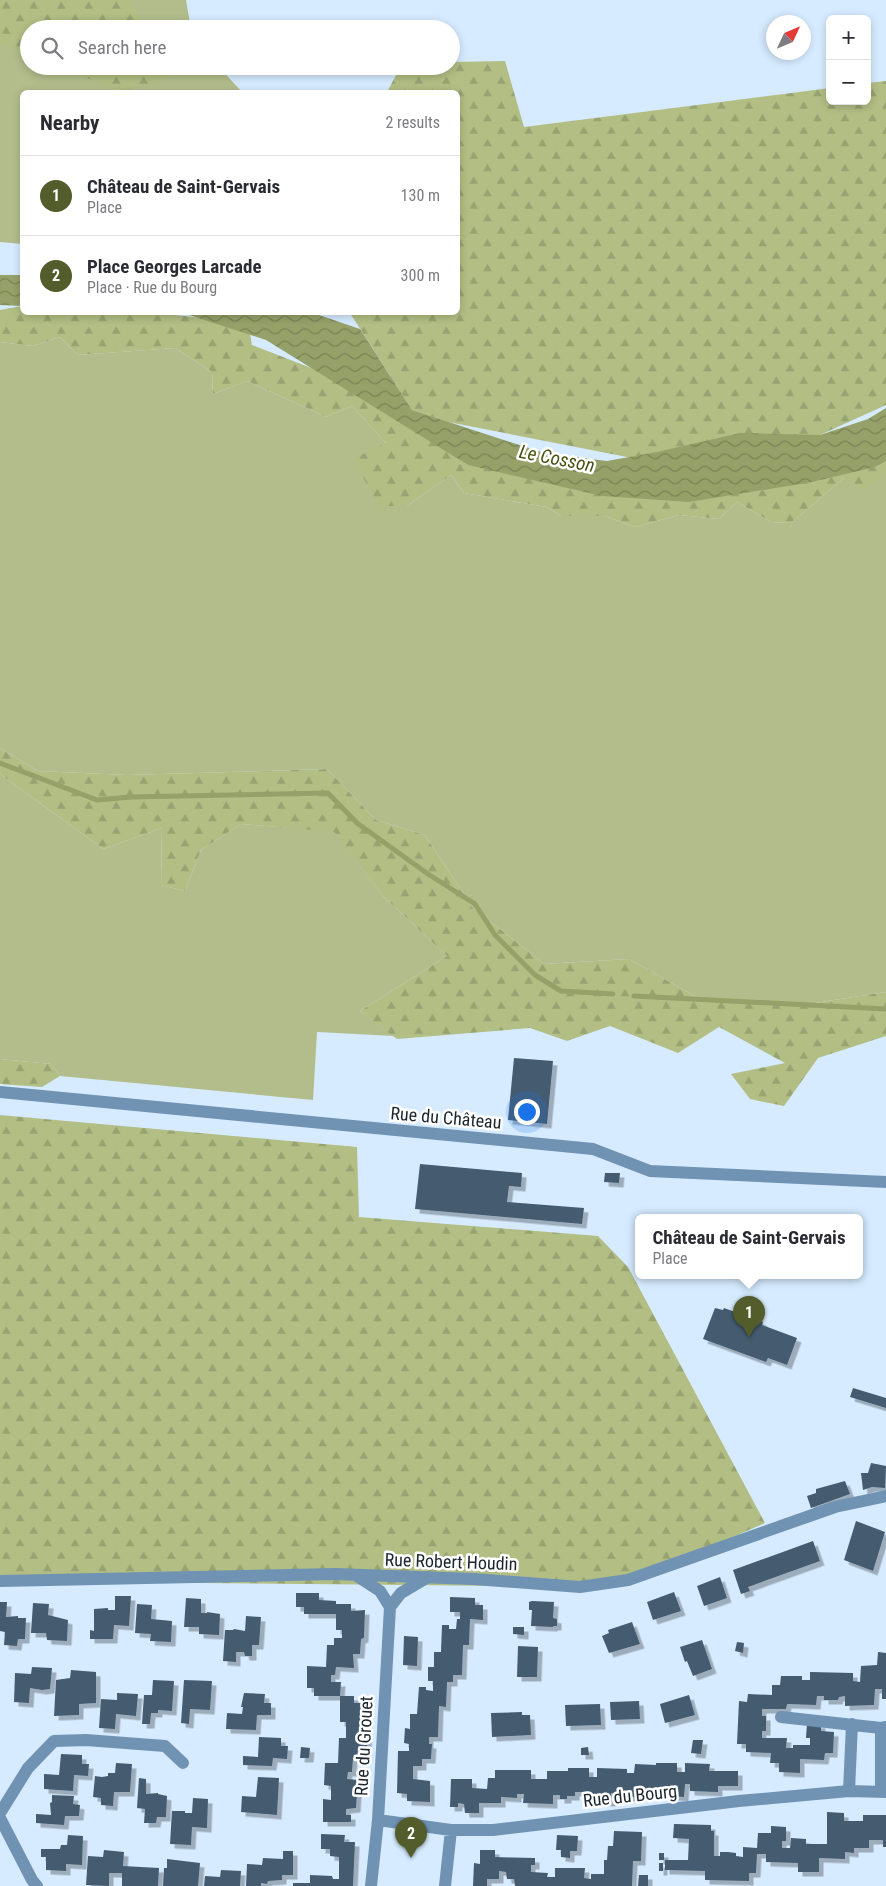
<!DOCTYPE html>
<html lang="en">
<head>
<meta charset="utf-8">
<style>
  body { margin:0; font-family:"Roboto Condensed",sans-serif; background:#f2f2f3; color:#2b2b33 }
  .controls { position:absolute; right:15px; top:15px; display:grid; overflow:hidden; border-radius:8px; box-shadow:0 2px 8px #0003 }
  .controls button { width:45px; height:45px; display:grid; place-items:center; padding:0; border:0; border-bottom:1px solid #e1e1e2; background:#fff; color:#2b2b33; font:25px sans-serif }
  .compass { position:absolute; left:766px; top:15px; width:45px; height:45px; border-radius:50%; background:#fff; box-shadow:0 2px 8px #0003; rotate:46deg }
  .you { position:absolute; left:526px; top:1111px; width:18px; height:18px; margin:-12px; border:4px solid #fff; border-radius:50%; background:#1a73e8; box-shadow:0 0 0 8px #1a73e833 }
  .badge { display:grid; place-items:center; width:32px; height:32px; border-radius:50%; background:#535c2b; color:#fff; font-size:16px; font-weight:700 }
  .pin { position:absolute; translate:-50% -41px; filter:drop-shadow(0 1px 2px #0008) }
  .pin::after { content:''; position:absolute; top:26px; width:18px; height:15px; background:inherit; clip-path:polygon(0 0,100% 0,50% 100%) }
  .popup { position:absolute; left:635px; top:1214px; width:228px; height:65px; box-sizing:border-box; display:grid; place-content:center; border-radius:8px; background:#fff; filter:drop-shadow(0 1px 4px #0005); font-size:16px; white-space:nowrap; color:#7c7c81 }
  .popup b { font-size:19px; color:#2b2b33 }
  .popup::after { content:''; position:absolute; left:50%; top:100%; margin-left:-10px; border:10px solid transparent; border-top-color:#fff }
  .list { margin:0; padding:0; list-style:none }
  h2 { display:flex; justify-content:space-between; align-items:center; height:65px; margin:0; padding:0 20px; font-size:21px }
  h2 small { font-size:16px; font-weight:400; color:#7c7c81 }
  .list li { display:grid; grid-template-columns:32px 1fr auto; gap:15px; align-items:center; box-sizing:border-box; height:80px; padding:0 20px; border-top:1px solid #e1e1e2 }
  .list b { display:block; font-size:19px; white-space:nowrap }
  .list p { margin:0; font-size:16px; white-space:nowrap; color:#7c7c81 }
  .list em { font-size:16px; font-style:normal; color:#7c7c81 }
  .icon { flex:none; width:28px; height:28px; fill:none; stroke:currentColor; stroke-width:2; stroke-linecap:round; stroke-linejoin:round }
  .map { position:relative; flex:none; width:886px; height:1886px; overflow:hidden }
  .search { position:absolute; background:#fff; box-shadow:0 2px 8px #0003; left:20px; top:20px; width:440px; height:55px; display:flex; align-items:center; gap:12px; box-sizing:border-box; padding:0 18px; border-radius:28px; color:#7c7c81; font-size:19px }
  .panel { position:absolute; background:#fff; box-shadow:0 2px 8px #0003; left:20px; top:90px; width:440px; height:225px; border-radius:8px }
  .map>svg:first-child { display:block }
  .green { fill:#b3bd8b }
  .forest { fill:url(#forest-firs) }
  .water { fill:url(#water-waves) }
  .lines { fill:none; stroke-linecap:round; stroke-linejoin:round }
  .stream { stroke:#95a168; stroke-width:5 }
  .building { fill:#455b6f; filter:url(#shadow) }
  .minor { stroke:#7093b4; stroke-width:12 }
  .labels { text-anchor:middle; stroke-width:5; stroke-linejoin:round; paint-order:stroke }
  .street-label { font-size:18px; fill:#1b252e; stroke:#fff }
  .water-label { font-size:19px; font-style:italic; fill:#47500e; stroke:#fff }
</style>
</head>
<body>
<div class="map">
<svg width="886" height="1886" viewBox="0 0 886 1886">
  <defs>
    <pattern id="forest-firs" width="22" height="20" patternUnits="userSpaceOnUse" patternTransform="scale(1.25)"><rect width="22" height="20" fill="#b2be84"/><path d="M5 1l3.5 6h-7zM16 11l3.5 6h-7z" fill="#98a372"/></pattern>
    <pattern id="water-waves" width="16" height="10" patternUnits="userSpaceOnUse" patternTransform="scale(1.25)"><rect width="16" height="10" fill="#95a168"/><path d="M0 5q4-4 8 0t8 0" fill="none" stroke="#798356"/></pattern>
    <filter id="shadow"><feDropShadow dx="4.5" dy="4.5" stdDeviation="0" flood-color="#0004"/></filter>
  </defs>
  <rect width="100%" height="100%" fill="#d6ebff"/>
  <path class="green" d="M 0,0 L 186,0 L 191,29 L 29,29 L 29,66 L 218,66 L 242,92 L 22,92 L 22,244 L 0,242 Z
    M 60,337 L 78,355 L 175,348 L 212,372 L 213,394 L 247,381 L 326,417 L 352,406 L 386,443 L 407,506 L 451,475 L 464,493 L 547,507 L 561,516 L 605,516 L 635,527 L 679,515 L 719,519 L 737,502 L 771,522 L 791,523 L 844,478 L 886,474 L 886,992 L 795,1006 L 698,998 L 629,959 L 544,964 L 472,907 L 425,835 L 376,820 L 327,769 L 127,775 L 38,771 L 0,748 L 0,342 L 33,346 Z
    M 0,774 L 103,849 L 162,828 L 161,885 L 185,891 L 201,850 L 241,824 L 334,831 L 383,896 L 447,956 L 360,1011 L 394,1036 L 317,1032 L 313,1100 L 60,1076 L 51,1064 L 0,1059 Z"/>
  <path class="forest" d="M 0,0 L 131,0 L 146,29 L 29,29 L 29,55 L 0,43 Z
    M 505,61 L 524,127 L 830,88 L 830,101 L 867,101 L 867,83 L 886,81 L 886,405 L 820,435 L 668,465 L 448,422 L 412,410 L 350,313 L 458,312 L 458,92 L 387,92 L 401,66 L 451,66 L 451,62 Z
    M 57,66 L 167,66 L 172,76 L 126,92 L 121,92 Z
    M 22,306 L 22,312 L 147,312 L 248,323 L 252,345 L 337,378 L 468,465 L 601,485 L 886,450 L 886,474 L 864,490 L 844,478 L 791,523 L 771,522 L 737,502 L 719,519 L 679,515 L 635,527 L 605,516 L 561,516 L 547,507 L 464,493 L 451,475 L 407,506 L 379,506 L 353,459 L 386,443 L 352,406 L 326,417 L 247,381 L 213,394 L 212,372 L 175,348 L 78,355 L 60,337 L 33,346 L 0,342 L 0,310 Z
    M 0,748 L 38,771 L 127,775 L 327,769 L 376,820 L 425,835 L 472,907 L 544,964 L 629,959 L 698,998 L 795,1006 L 886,992 L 886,1036 L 818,1058 L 784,1106 L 750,1099 L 731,1074 L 785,1063 L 719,1027 L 678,1053 L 610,1026 L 567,1041 L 530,1028 L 397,1039 L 360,1011 L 447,956 L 383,896 L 334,832 L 241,824 L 201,850 L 185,891 L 161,885 L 162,828 L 103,849 L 0,774 Z
    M 0,1059 L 51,1064 L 60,1076 L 42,1087 L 0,1084 Z
    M 0,1115 L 357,1147 L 359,1217 L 598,1236 L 628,1267 L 765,1523 L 619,1587 L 0,1581 Z"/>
  <path class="water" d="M 0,275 L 22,275 L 22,306 L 0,305 Z
    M 183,313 L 313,313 L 360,329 L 412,410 L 544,453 L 607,461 L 657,452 L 740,433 L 820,435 L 868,419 L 886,408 L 886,461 L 875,467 L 812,482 L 689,502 L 602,496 L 468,465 L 266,340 Z"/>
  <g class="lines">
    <path class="stream" d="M 0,763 L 97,800 L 131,797 L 328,793 L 357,823 L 428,874 L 475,904 L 495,935 L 535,975 L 561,991 L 613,994
      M 634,996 L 886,1009"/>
  </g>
  <path class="building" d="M 514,1058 L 553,1061 L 547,1124 L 508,1120 Z
    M 420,1164 L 522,1173 L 521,1187 L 509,1186 L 507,1202 L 584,1208 L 582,1224 L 415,1209 Z
    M 605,1173 L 620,1173 L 619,1183 L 604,1182 Z
    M 715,1308 L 723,1310 L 724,1308 L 749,1317 L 752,1321 L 755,1318 L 763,1322 L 762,1325 L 797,1338 L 787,1365 L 768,1358 L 766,1362 L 703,1339 Z
    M 853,1388 L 886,1398 L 886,1408 L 850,1397 Z
    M 871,1463 L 886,1466 L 885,1488 L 872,1487 L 863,1490 L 861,1473 L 868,1473 Z
    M 845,1481 L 850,1494 L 811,1508 L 807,1496 L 816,1493 L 816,1489 Z
    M 856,1521 L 885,1532 L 873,1571 L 844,1560 Z
    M 813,1541 L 820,1561 L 748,1587 L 750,1591 L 741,1594 L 733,1570 Z
    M 720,1577 L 727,1598 L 704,1606 L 697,1586 Z
    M 674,1592 L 681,1611 L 653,1620 L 647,1602 Z
    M 296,1593 L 319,1593 L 319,1600 L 336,1601 L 336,1604 L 351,1604 L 351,1611 L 365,1610 L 364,1638 L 361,1639 L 360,1654 L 353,1654 L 354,1668 L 336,1667 L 335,1675 L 331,1675 L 331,1682 L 341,1682 L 340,1696 L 354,1696 L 354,1703 L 368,1703 L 367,1759 L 353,1758 L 352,1772 L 348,1772 L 347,1779 L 358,1780 L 356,1808 L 346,1809 L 346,1815 L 351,1815 L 351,1822 L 323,1822 L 323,1799 L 331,1800 L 331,1786 L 324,1785 L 325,1763 L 338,1763 L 339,1738 L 346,1738 L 346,1722 L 340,1722 L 340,1696 L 314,1696 L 314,1688 L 307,1688 L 307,1666 L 326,1667 L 327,1645 L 334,1645 L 334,1638 L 342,1638 L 342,1630 L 336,1630 L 336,1614 L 304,1614 L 304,1607 L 296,1607 Z
    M 115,1596 L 131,1596 L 129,1626 L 114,1625 L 113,1639 L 90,1639 L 90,1630 L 94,1631 L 94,1609 L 108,1608 L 108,1610 L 115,1610 Z
    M 450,1597 L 475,1598 L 475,1605 L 483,1605 L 483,1620 L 470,1619 L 469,1645 L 463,1645 L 462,1675 L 453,1675 L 453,1682 L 447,1682 L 446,1707 L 439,1706 L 438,1737 L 429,1737 L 429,1744 L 432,1744 L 431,1759 L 422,1759 L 422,1766 L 413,1766 L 413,1779 L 430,1781 L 430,1802 L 407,1801 L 407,1794 L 397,1793 L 398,1751 L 409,1751 L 409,1744 L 404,1743 L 405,1728 L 410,1729 L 410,1714 L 417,1714 L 419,1687 L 426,1687 L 426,1690 L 433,1691 L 433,1681 L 428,1681 L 428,1667 L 434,1667 L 434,1652 L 441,1652 L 442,1625 L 449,1625 L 449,1629 L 456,1629 L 457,1619 L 460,1619 L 460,1612 L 450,1612 Z
    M 186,1598 L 201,1599 L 201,1613 L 207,1613 L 207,1612 L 220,1614 L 219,1635 L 199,1634 L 199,1627 L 184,1627 Z
    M 532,1601 L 554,1602 L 553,1618 L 557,1619 L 557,1626 L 553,1626 L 553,1627 L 531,1626 L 532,1610 L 529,1610 L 529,1602 Z
    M 0,1602 L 7,1602 L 6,1617 L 18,1616 L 18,1618 L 26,1618 L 25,1639 L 18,1639 L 17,1646 L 4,1645 L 5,1632 L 0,1631 Z
    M 33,1603 L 49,1604 L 48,1615 L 68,1620 L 67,1641 L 47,1640 L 46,1633 L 31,1633 Z
    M 137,1604 L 152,1605 L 151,1619 L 172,1621 L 171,1642 L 150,1641 L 151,1634 L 135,1633 Z
    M 246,1616 L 261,1617 L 259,1645 L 252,1645 L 252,1656 L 245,1656 L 244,1652 L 236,1652 L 236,1662 L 223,1661 L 225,1630 L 233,1630 L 234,1629 L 245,1631 Z
    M 632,1622 L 640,1644 L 609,1653 L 602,1636 L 609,1633 L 608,1630 Z
    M 513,1627 L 524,1627 L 524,1635 L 513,1634 Z
    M 404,1636 L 418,1637 L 417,1666 L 403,1665 Z
    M 702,1640 L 712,1669 L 693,1676 L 687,1661 L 685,1662 L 680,1647 Z
    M 737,1642 L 744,1643 L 743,1653 L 735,1651 Z
    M 518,1646 L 538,1647 L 537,1677 L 517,1677 Z
    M 878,1652 L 886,1653 L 886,1699 L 882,1699 L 882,1689 L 875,1689 L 874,1705 L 845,1706 L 845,1696 L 839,1697 L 838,1700 L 824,1700 L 824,1696 L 817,1696 L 816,1705 L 787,1704 L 786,1709 L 762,1709 L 762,1716 L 766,1716 L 766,1731 L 762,1731 L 762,1738 L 787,1738 L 786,1748 L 793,1748 L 793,1745 L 810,1745 L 810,1738 L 806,1738 L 807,1723 L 821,1724 L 821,1731 L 834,1732 L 833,1753 L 825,1753 L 824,1760 L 800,1759 L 800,1773 L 779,1772 L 779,1763 L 770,1763 L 771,1753 L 746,1752 L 746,1744 L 737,1744 L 739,1701 L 747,1702 L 748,1694 L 772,1695 L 772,1685 L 780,1685 L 781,1676 L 802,1676 L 802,1680 L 810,1680 L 810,1672 L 853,1673 L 853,1681 L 860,1682 L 861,1666 L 877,1665 Z
    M 32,1667 L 52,1668 L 50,1689 L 42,1690 L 30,1688 L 29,1703 L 14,1702 L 15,1673 L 31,1674 Z
    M 71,1670 L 96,1672 L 96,1703 L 79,1704 L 79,1715 L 54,1716 L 56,1680 L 70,1678 Z
    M 153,1680 L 174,1681 L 172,1711 L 158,1710 L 158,1713 L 151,1713 L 150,1724 L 142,1724 L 144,1695 L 152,1695 Z
    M 184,1680 L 212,1681 L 210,1710 L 190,1709 L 189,1724 L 181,1723 Z
    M 117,1693 L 138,1694 L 136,1716 L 116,1714 L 115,1729 L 99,1728 L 101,1699 L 117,1700 Z
    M 244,1693 L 265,1694 L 264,1703 L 271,1703 L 271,1715 L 257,1715 L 256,1730 L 226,1729 L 227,1713 L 242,1714 L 243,1707 L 241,1707 Z
    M 689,1695 L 695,1715 L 665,1723 L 660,1704 Z
    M 639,1701 L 640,1719 L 611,1720 L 610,1702 Z
    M 600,1704 L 601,1725 L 566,1726 L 565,1705 Z
    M 522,1712 L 522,1715 L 530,1715 L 531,1735 L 492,1737 L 491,1713 Z
    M 259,1737 L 281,1738 L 281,1746 L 288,1746 L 287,1759 L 273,1758 L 272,1766 L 243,1765 L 243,1756 L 258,1757 Z
    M 693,1740 L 703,1740 L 701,1754 L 691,1753 Z
    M 301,1747 L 310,1748 L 309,1758 L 300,1758 Z
    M 588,1747 L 589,1755 L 581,1755 L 581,1748 Z
    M 61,1754 L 82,1755 L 82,1764 L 89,1764 L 88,1776 L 74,1775 L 73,1791 L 44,1789 L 44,1774 L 59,1775 Z
    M 116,1763 L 132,1764 L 130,1792 L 114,1792 L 113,1806 L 101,1805 L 101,1798 L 93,1797 L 95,1776 L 102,1777 L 108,1776 L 108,1773 L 115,1773 Z
    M 656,1763 L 677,1763 L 677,1772 L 685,1772 L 685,1763 L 710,1764 L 709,1771 L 738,1771 L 738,1786 L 718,1786 L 718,1792 L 690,1791 L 690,1784 L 685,1784 L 684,1797 L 670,1796 L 670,1788 L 663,1787 L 663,1791 L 655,1792 L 648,1792 L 648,1788 L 641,1788 L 640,1797 L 619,1797 L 619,1793 L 611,1793 L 611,1802 L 582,1801 L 582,1792 L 575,1792 L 575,1796 L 567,1796 L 567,1799 L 560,1799 L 560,1795 L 553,1795 L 553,1804 L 523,1803 L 524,1794 L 517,1794 L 517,1798 L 501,1797 L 501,1803 L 479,1803 L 479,1813 L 465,1813 L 464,1804 L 458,1803 L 458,1807 L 450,1807 L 451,1779 L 472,1779 L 472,1788 L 487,1789 L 488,1778 L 495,1778 L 495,1770 L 531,1770 L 531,1779 L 547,1779 L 547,1771 L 568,1771 L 568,1768 L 589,1768 L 589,1777 L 597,1777 L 597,1768 L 627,1769 L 627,1773 L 634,1773 L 635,1764 L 656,1765 Z
    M 258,1777 L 279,1778 L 277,1815 L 241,1812 L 242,1796 L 256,1797 Z
    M 139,1778 L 146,1779 L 146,1794 L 158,1793 L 158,1794 L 167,1796 L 166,1817 L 157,1817 L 156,1823 L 144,1823 L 145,1809 L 137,1808 Z
    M 52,1795 L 74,1796 L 73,1804 L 80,1805 L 79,1816 L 65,1816 L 64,1825 L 36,1823 L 36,1814 L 51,1815 L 50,1803 L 52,1802 Z
    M 193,1798 L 208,1799 L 207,1828 L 192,1827 L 191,1845 L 170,1844 L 172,1811 L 185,1811 L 185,1813 L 192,1813 Z
    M 827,1812 L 844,1813 L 844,1821 L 863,1821 L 863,1815 L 886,1815 L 886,1847 L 883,1847 L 883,1840 L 869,1840 L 869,1848 L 854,1848 L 854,1853 L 845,1852 L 845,1859 L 819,1858 L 819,1872 L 798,1872 L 798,1863 L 766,1862 L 766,1854 L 757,1854 L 756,1873 L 749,1873 L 749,1881 L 705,1880 L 705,1871 L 665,1870 L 665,1860 L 688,1860 L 689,1839 L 673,1838 L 674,1824 L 711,1825 L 711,1831 L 714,1831 L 714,1856 L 720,1856 L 720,1852 L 728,1852 L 736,1853 L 736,1856 L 743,1857 L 743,1847 L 757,1848 L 758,1833 L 771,1833 L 771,1826 L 786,1827 L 786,1841 L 782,1841 L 782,1848 L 790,1848 L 791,1838 L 806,1839 L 806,1844 L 827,1844 Z
    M 614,1831 L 642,1832 L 641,1861 L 633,1861 L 632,1886 L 515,1886 L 514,1879 L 507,1879 L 506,1872 L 499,1871 L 499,1879 L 487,1879 L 487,1886 L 473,1886 L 474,1863 L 480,1864 L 480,1850 L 495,1850 L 495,1857 L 535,1858 L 535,1865 L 531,1865 L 531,1872 L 548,1873 L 547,1877 L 555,1877 L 555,1868 L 585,1868 L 584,1878 L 591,1879 L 591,1874 L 604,1874 L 604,1860 L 607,1860 L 608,1846 L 613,1846 Z
    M 321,1834 L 345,1835 L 344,1842 L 355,1842 L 353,1886 L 293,1886 L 293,1883 L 310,1883 L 310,1875 L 332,1876 L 333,1879 L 339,1879 L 339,1857 L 330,1856 L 330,1849 L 321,1849 Z
    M 68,1835 L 83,1836 L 82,1865 L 66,1864 L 66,1871 L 46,1870 L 46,1857 L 41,1857 L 41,1849 L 60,1849 L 61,1845 L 67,1845 Z
    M 557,1835 L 578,1836 L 577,1851 L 570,1851 L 570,1858 L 561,1857 L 561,1850 L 556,1850 Z
    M 104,1850 L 124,1852 L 123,1866 L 159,1868 L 158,1886 L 122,1886 L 122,1873 L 109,1873 L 109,1886 L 86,1885 L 88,1856 L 103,1857 Z
    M 283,1851 L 293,1851 L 293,1875 L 282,1875 L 282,1880 L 268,1881 L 267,1884 L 261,1883 L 261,1886 L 246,1886 L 247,1864 L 262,1865 L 263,1858 L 283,1859 Z
    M 659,1853 L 664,1853 L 664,1860 L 659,1860 Z
    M 167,1859 L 200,1863 L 198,1886 L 163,1886 L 164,1868 L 167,1868 Z
    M 659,1863 L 663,1863 L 663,1871 L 659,1871 Z
    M 221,1870 L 241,1871 L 240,1886 L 204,1886 L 205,1876 L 220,1877 Z
    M 639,1875 L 648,1875 L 648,1886 L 638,1886 Z"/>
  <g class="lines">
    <path class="minor" d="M 0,1092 L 593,1149 L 650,1171 L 886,1182
      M 357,1576 L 380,1591 L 390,1607 L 378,1820 L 371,1886
      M 0,1581 L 335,1574 L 474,1579 L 580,1587 L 628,1580 L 835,1507 L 886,1496
      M 390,1607 L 401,1593 L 428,1577
      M 781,1717 L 881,1728
      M 849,1791 L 852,1724
      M 881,1791 L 881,1728 L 886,1727
      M 0,1813 L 28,1768 L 54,1741 L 86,1740 L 165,1746 L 183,1763
      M 0,1818 L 32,1880 L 37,1886
      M 378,1820 L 451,1830 L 493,1830 L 739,1801 L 849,1791 L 886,1792
      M 445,1886 L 451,1830"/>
  </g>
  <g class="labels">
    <g class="street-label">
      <text transform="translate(446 1118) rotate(5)" y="6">Rue du Château</text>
      <text transform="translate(451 1562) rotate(2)" y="6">Rue Robert Houdin</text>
      <text transform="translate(364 1746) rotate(-87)" y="6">Rue du Grouet</text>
      <text transform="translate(630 1796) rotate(-6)" y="6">Rue du Bourg</text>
    </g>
    <g class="water-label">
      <text transform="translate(557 458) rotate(11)" y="7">Le Cosson</text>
    </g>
  </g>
</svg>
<div class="controls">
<button>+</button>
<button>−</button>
</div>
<svg class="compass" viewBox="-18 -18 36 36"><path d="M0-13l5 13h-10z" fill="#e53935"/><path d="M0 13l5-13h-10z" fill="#7c7c81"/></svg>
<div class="you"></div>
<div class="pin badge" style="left:749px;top:1337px">1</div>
<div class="popup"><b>Château de Saint-Gervais</b>Place</div>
<div class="pin badge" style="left:411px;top:1858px">2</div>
<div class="search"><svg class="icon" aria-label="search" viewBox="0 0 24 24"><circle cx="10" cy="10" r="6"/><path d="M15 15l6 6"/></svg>Search here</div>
<section class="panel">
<h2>Nearby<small>2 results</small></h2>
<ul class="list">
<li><span class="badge">1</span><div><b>Château de Saint-Gervais</b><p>Place</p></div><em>130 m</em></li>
<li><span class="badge">2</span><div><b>Place Georges Larcade</b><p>Place · Rue du Bourg</p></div><em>300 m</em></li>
</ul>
</section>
</div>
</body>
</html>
